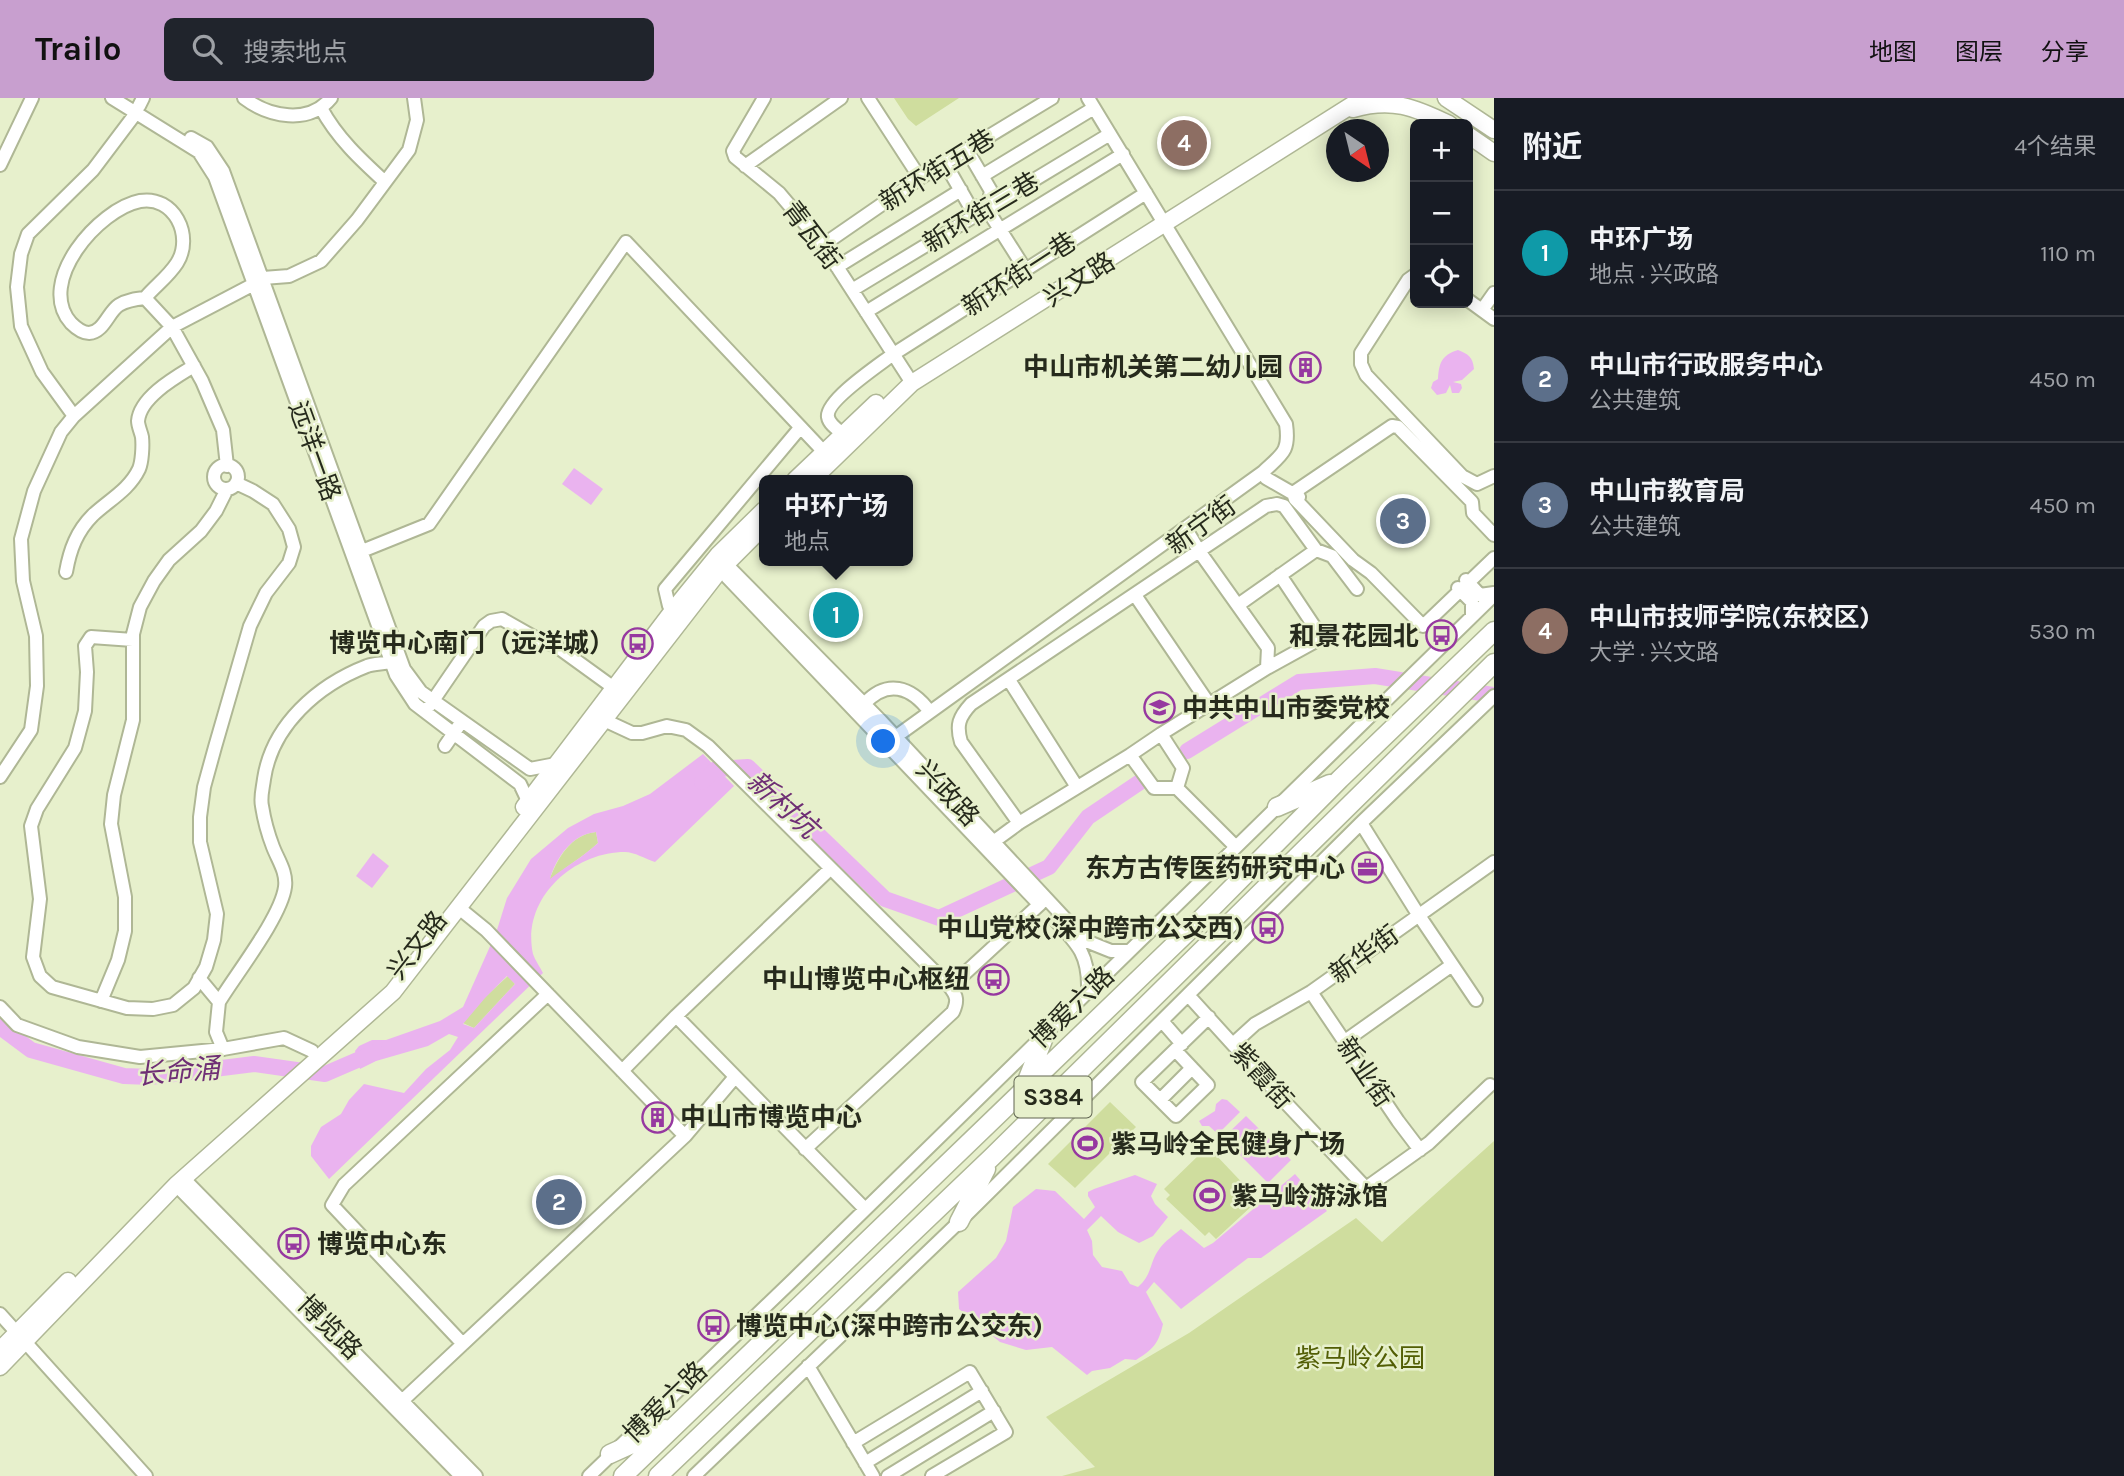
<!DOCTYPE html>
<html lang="zh">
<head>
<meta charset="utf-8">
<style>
  body { margin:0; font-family:Karla,"Noto Sans SC",sans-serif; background:#20242c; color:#f1f3f6 }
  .controls { position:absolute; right:21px; top:21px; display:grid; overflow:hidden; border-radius:10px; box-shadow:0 4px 18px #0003 }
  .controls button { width:63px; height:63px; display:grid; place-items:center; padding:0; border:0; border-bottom:2px solid #363941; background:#171b24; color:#f1f3f6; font:35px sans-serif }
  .compass { position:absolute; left:1326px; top:21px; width:63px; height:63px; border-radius:50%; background:#171b24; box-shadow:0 4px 18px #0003; rotate:145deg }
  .you { position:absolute; left:884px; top:644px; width:24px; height:24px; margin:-18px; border:5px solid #fff; border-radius:50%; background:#1a73e8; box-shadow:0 0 0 10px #1a73e833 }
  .badge { display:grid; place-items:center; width:46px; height:46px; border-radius:50%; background:#c89fcf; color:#fff; font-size:23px; font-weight:700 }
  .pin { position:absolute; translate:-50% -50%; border:4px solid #fff; box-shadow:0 2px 7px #0006 }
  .popup { position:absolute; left:759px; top:377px; width:154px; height:91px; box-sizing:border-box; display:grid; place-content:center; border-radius:10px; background:#171b24; filter:drop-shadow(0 2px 5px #0005); font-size:23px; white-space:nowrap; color:#9ea1a6 }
  .popup b { font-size:26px; color:#f1f3f6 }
  .popup::after { content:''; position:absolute; left:50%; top:100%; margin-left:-14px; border:14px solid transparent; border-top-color:#171b24 }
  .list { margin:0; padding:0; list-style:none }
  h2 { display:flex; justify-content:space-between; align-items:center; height:91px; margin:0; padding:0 28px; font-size:30px }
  h2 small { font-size:23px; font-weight:400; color:#9ea1a6 }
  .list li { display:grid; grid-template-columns:46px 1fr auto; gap:21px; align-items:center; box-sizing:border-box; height:126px; padding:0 28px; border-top:2px solid #363941 }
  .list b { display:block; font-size:26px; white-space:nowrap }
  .list p { margin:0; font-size:23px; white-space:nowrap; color:#9ea1a6 }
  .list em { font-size:23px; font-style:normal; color:#9ea1a6 }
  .icon { flex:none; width:38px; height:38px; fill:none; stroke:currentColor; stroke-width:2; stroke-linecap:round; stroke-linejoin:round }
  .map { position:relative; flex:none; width:1494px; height:1378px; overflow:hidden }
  header { display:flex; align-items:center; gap:42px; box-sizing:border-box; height:98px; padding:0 35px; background:#c89fcf; color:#111 }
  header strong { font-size:33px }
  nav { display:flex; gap:38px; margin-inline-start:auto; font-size:24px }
  .search { width:490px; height:63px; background:#20242c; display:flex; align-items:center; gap:18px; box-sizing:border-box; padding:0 24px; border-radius:10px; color:#9ea1a6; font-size:26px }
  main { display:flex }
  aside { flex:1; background:#171b24 }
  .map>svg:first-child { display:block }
  .green { fill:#cfdd9e }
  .water { fill:#eab3ef; fill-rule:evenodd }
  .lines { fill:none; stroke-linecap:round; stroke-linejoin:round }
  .river { stroke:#eab3ef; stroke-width:16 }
  .minor-casing { stroke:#afb795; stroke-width:16 }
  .major-casing { stroke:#afb795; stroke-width:19 }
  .highway-casing { stroke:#afb795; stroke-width:21 }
  .minor { stroke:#fff; stroke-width:12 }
  .major { stroke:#fff; stroke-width:16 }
  .highway { stroke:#fff; stroke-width:18 }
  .labels { text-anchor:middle; stroke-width:5; stroke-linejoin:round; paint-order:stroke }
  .shield { fill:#e7f0cc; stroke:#606551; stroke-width:2 }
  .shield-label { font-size:24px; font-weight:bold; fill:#262a1c }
  .street-label { font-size:26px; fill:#262a1c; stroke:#e7f0cc }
  .poi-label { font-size:26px; font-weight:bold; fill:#262a1c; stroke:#e7f0cc; text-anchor:end }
  .park-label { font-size:26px; fill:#525e05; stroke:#e7f0cc }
  .water-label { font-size:28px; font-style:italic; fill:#6f2f75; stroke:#e7f0cc }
</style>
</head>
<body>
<header>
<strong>Trailo</strong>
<div class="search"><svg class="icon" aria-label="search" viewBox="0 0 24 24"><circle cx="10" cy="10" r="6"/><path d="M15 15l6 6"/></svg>搜索地点</div>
<nav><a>地图</a><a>图层</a><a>分享</a></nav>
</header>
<main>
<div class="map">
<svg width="1494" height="1378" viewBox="0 0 1494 1378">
  <rect width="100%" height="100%" fill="#e7f0cc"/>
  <path class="green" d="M 894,0 L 959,0 L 916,28 L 908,21 Z
    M 596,734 L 598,745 C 583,759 565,769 549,783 C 557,761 571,736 596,734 Z
    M 508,878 L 515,886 L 474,930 L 463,925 L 485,899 Z
    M 1110,1004 L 1136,1029 L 1075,1090 L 1048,1066 Z
    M 1494,1043 L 1494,1378 L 1062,1378 L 1095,1369 L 1046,1319 L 1189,1235 L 1356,1120 L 1382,1144 Z
    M 1202,1054 L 1208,1059 L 1214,1055 L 1252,1095 L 1247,1100 L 1254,1106 L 1216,1141 L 1209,1134 L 1205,1138 L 1166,1101 L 1170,1097 L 1164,1091 Z"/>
  <path class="water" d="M 1458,252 C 1468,256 1473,259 1474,271 L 1462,282 L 1453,284 L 1461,286 L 1462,290 L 1459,295 L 1452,295 L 1450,287 L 1446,295 L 1437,297 L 1431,290 L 1433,284 L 1438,281 C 1439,266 1441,257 1458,252 Z
    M 574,370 L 603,391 L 591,407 L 562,386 Z
    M 703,656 L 734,688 L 655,764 C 646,761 634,754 625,754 C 573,754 521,801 533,856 C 535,862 540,869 543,875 L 329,1081 L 311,1058 L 311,1048 L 321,1029 L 341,1016 L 349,1002 L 364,986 L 404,995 L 426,971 L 450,952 L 458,939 L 449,936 L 428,948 L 376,963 L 360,971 L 355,953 L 359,948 L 372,942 L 386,942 L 440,923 L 463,909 L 496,835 L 507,800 L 531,761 L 568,730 L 594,716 L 623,708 L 650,696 ZM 596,734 L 598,745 C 583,759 565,769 550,781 C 556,760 572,736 596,734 ZM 507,878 L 515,886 L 474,930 L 463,926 L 485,900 Z
    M 373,755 L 389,768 L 372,790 L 356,778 Z
    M 1222,1001 L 1227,1002 L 1240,1014 L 1218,1036 L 1209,1028 L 1202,1028 L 1199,1023 L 1215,1013 L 1216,1006 Z
    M 1246,1018 L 1291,1062 L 1268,1085 L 1223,1040 Z
    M 1295,1076 L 1327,1113 L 1261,1160 L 1248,1160 L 1181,1211 L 1154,1184 L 1146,1194 L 1163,1226 C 1158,1247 1153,1251 1136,1262 L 1125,1261 L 1110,1270 L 1092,1273 L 1087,1277 L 1052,1249 L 1026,1252 L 1000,1244 L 959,1211 L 958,1194 L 996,1160 L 1006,1143 L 1013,1109 L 1036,1091 L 1055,1093 L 1084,1121 L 1095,1109 L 1088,1098 L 1088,1094 L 1094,1091 L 1135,1077 L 1157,1086 L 1151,1098 L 1155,1106 L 1168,1119 L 1153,1138 L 1139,1145 L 1118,1134 L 1101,1118 L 1087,1132 L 1092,1143 L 1093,1157 L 1102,1169 L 1122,1173 L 1130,1186 L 1138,1189 C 1153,1176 1149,1164 1160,1150 C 1165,1143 1174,1137 1181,1131 L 1204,1150 L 1213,1145 Z"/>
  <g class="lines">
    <path class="river" d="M 1187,653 L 1299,584 L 1375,578 L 1494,597
      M 702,684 L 716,671 L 748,669 L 885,801 L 939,820 L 1049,769 L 1088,719 L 1140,684
      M 0,929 L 31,952 L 124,978 L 150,979 L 254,966 L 325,976 L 376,954"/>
    <defs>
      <path id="minor" d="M 112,0 L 199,54 L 215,79 L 396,577 L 415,606 L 520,686 L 528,703
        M 244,0 C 269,19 309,27 331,0
        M 764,0 L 733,53 L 735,59 L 779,95 L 823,147 L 912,285
        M 868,0 L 920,80
        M 139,8 L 143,0
        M 321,10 C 337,40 361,62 385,84
        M 191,40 L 207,49 L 223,73 L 404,571 L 421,594 L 530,671 L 556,666
        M 967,52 L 991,93 L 987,111 L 1025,171
        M 945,65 L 969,107 L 987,111
        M 0,67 L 32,0
        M 745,68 L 841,0
        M 982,78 L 1094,10
        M 823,147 L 920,80 L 1052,0
        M 837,169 L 961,92
        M 1415,177 L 1408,182 L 1361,255 L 1361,266 L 1366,277 L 1462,378 L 1477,386 L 1494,378
        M 263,180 L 289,178 L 321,163 L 357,122 L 409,52 L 417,22 L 414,0
        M 852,192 L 1110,36
        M 145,200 C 155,188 168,179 177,165 C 194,138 174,97 140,103 C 99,111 35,184 71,225 C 76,230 82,235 89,235 C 104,234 108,214 119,207 C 127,202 136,201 145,200 L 172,229 L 202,283 L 223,332 L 227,368
        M 1468,202 L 1494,221
        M 1482,212 L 1494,195
        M 866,214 L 1123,56
        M 74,318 L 172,229 L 254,186
        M 843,336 C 838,332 829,326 828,319 C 825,303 879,267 892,257 L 1146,95
        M214 379a12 12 0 1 1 24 0a12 12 0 1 1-24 0Z
        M 1266,380 L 1299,399
        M 1189,436 L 1199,453 L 1266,408 L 1277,406 L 1284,408 L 1316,452 L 1332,458 L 1357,491
        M 1494,437 L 1473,415 L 1472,404 L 1398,329 L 1392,328 L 1293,395 L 1295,401 L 1353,462 L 1371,475 L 1423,528 L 1494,460
        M 357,455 L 429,426 L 626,144 L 824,354
        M 721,461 L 881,623 L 1086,843 L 1111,853 L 1129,853
        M 66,474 C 70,451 77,433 93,417 C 109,402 129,392 139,371 C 142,364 143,348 142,339 C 141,334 138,328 138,323 C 140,299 176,279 194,268
        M 727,479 L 1038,805
        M 1466,482 L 1480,497 L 1494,495
        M 1458,490 L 1472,504 L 1472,518
        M 1135,497 L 1209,606
        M 1238,507 L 1316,452
        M 674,511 L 669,508 L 665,491 L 800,330
        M 133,542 L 91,539 L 85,548 L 87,574 L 85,613 L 75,650 L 37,711 L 31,728 L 40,801 L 33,859 L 40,878 L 52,889 L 127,910 L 153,911 L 173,907 L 194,890 L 206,869 L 214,842 L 217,816 L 200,744 L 200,719 L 204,689 L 215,649 L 250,528 L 266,495 L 289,465 L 294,449 L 289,431 L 273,406 L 253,393 L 236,385
        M 1267,570 L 1316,543 L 1316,531 L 1280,477
        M 1009,582 L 1077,689
        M 864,606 C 887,581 911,588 930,614
        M 430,607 L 484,528 L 491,523 L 502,521 L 539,542 L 556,548 L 614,590
        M 604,622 L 632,635 L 642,635 L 667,628 L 686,632 L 708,648 L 950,889
        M 887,645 L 1263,374 C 1282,356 1290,354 1286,326 L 1088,0
        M 445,648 L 458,629
        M 1130,657 L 1161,636
        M 0,679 L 31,632 L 37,588 L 36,538 L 23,483 L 21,441 L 34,393 L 61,334 L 74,318 L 42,274 L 21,228 L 17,189 L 21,156 L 28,136 L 93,72 L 136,15
        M 1019,725 L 961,644 C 956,627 959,619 971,606 L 1199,453 L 1268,550 L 1267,570 L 1161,636 L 1183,670 L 1177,690
        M 1361,725 L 1416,813 L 1476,902
        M 989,747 L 1019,725 L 1130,657 L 1154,690 L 1177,690 L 1236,749
        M 459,810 L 486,832 L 685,1038
        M 1056,823 C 1079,847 1089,858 1088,892
        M 199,880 L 219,904 L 216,934 L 223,951
        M 1311,894 L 1398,1023 L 1420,1052
        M 1188,897 L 1285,1004 L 1366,1090 L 1429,1045 L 1490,987
        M 101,903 L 118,862 L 125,833 L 125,799 L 111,726 L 114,697 L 133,622 L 133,536 L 140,509 L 154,483 L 169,462 L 201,433 L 216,413 L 227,391
        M 219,904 C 236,876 281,819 285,789 C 287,774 278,762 273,749 C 268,736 264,721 262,708 C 260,699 263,690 264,681 C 272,627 318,587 367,568 C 376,565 387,566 397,562
        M 0,909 L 17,927 L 78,949 L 140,959 L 223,951 L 284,940 L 312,953
        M 676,918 L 865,1111
        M 1162,923 L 1182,946
        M 1345,943 L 1452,867
        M 1233,946 L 1255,926 L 1311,894 L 1494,764
        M 1175,952 L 1208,987 L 1176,1018 L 1142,984 L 1209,919
        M 622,973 L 676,918 L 830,771
        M 1160,1002 L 1192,970
        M 805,1051 L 953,914 C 958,903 957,898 950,889 L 1040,806
        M 183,1080 L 476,1378
        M 176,1087 L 461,1378
        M 0,1216 L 146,1378
        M 463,1246 L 332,1107 L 344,1087 L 548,896
        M 808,1268 L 873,1378
        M 402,1303 L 685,1038 L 735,979
        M 853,1345 L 970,1274 L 1006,1334 L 932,1378
        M 865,1365 L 982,1293
        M 589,1378 L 794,1181 L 1494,497
        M 694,1378 L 959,1124 L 1363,723 L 1494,598
        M 888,1378 L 994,1313"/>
      <path id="major" d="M 1446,0 L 1494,32
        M 1353,11 C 1392,0 1414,9 1449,26
        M 1468,37 L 1494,55
        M 795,382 L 876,305
        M 812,382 L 912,285 L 1363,0
        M 524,709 L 674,511 L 718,457 L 764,412
        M 0,1252 L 68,1183
        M 0,1269 L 176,1087 L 393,894 L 720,472 L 764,428"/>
      <path id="highway" d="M 1277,709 L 1330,686
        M 1025,988 L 1046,934
        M 959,1124 L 986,1071
        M 610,1356 L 665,1331
        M 623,1378 L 1199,823 L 1340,681 L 1494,533
        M 658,1378 L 992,1059 L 1494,565"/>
    </defs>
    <use href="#minor" class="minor-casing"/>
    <use href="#major" class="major-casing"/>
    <use href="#highway" class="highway-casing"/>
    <use href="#minor" class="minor"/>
    <use href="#major" class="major"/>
    <use href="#highway" class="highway"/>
  </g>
  <defs>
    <symbol id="building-ring" viewBox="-11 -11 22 22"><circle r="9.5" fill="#e7f0cc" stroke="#9638a0" stroke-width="1.5"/><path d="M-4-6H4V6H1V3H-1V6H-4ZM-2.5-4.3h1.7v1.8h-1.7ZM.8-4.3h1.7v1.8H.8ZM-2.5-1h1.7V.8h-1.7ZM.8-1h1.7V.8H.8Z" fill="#9638a0"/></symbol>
    <symbol id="bus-ring" viewBox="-11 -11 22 22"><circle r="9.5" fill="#e7f0cc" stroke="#9638a0" stroke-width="1.5"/><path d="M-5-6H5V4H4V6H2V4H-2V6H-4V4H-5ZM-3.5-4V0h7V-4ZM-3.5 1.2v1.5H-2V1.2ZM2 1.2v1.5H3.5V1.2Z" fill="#9638a0"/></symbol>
    <symbol id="school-ring" viewBox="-11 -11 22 22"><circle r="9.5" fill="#e7f0cc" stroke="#9638a0" stroke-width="1.5"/><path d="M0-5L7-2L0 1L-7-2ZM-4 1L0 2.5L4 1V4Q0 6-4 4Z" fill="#9638a0"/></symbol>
    <symbol id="office-ring" viewBox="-11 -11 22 22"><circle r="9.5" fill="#e7f0cc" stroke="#9638a0" stroke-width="1.5"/><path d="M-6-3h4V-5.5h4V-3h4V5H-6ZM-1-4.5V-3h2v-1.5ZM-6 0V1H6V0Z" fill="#9638a0"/></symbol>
    <symbol id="stadium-ring" viewBox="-11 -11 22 22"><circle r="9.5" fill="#e7f0cc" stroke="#9638a0" stroke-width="1.5"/><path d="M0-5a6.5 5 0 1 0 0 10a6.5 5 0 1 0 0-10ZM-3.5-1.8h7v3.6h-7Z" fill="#9638a0"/></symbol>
  </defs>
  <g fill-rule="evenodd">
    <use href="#building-ring" x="1288" y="252" width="35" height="35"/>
    <use href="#bus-ring" x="1424" y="520" width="35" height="35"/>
    <use href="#bus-ring" x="620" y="528" width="35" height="35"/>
    <use href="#school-ring" x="1142" y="592" width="35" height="35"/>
    <use href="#office-ring" x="1350" y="752" width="35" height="35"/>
    <use href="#bus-ring" x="1250" y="812" width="35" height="35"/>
    <use href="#bus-ring" x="976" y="864" width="35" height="35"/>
    <use href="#building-ring" x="640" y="1002" width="35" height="35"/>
    <use href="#stadium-ring" x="1070" y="1028" width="35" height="35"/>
    <use href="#stadium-ring" x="1192" y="1080" width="35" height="35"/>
    <use href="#bus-ring" x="276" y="1128" width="35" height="35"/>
    <use href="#bus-ring" x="696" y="1210" width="35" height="35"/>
  </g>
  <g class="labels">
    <rect class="shield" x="1014.5" y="978.5" width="77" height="41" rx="5"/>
    <g class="shield-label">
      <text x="1053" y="1007">S384</text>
    </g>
    <g class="street-label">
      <text transform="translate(937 72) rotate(-32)" y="9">新环街五巷</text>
      <text transform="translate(981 114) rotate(-31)" y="9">新环街三巷</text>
      <text transform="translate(812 137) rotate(53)" y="9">青瓦街</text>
      <text transform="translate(1019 176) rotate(-33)" y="9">新环街一巷</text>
      <text transform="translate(1079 181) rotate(-32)" y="9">兴文路</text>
      <text transform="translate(315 353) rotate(70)" y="9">远洋一路</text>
      <text transform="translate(1201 427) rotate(-36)" y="9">新宁街</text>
      <text transform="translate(948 695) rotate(47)" y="9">兴政路</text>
      <text transform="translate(417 847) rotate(-52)" y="9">兴文路</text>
      <text transform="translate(1364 856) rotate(-36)" y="9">新华街</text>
      <text transform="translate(1072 909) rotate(-44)" y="9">博爱六路</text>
      <text transform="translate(1365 974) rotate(56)" y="9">新业街</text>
      <text transform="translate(1262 978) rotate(48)" y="9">紫霞街</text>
      <text transform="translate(330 1229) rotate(45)" y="9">博览路</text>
      <text transform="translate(665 1304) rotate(-44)" y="9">博爱六路</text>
    </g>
    <g class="poi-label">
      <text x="1283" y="278">中山市机关第二幼儿园</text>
      <text x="1419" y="547">和景花园北</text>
      <text x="615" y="554">博览中心南门（远洋城）</text>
      <text x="1182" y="619" text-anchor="start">中共中山市委党校</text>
      <text x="1345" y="779">东方古传医药研究中心</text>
      <text x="1244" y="839">中山党校(深中跨市公交西)</text>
      <text x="970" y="890">中山博览中心枢纽</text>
      <text x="680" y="1028" text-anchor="start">中山市博览中心</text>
      <text x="1111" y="1055" text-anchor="start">紫马岭全民健身广场</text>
      <text x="1232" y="1107" text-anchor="start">紫马岭游泳馆</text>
      <text x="317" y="1155" text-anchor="start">博览中心东</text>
      <text x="736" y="1237" text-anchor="start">博览中心(深中跨市公交东)</text>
    </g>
    <g class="park-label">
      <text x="1360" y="1269">紫马岭公园</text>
    </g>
    <g class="water-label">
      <text transform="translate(783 706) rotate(42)" y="10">新村坑</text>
      <text transform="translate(178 973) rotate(-5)" y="10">长命涌</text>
    </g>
  </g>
</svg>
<div class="controls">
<button>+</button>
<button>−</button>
<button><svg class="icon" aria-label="locate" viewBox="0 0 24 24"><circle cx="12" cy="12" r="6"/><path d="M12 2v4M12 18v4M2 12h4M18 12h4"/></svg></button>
</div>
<svg class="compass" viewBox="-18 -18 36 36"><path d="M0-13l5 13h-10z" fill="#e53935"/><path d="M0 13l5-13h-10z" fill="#9ea1a6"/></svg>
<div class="you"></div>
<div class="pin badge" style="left:836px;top:517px;background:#0f9aa8">1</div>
<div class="popup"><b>中环广场</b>地点</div>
<div class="pin badge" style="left:559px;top:1104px;background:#5c6f8a">2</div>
<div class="pin badge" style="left:1403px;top:423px;background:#5c6f8a">3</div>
<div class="pin badge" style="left:1184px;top:45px;background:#8d6e63">4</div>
</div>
<aside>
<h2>附近<small>4个结果</small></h2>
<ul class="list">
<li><span class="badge" style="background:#0f9aa8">1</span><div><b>中环广场</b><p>地点 · 兴政路</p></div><em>110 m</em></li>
<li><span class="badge" style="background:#5c6f8a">2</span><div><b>中山市行政服务中心</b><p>公共建筑</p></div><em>450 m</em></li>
<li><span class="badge" style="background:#5c6f8a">3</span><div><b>中山市教育局</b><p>公共建筑</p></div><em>450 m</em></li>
<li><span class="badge" style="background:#8d6e63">4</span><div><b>中山市技师学院(东校区)</b><p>大学 · 兴文路</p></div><em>530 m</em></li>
</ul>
</aside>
</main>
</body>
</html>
